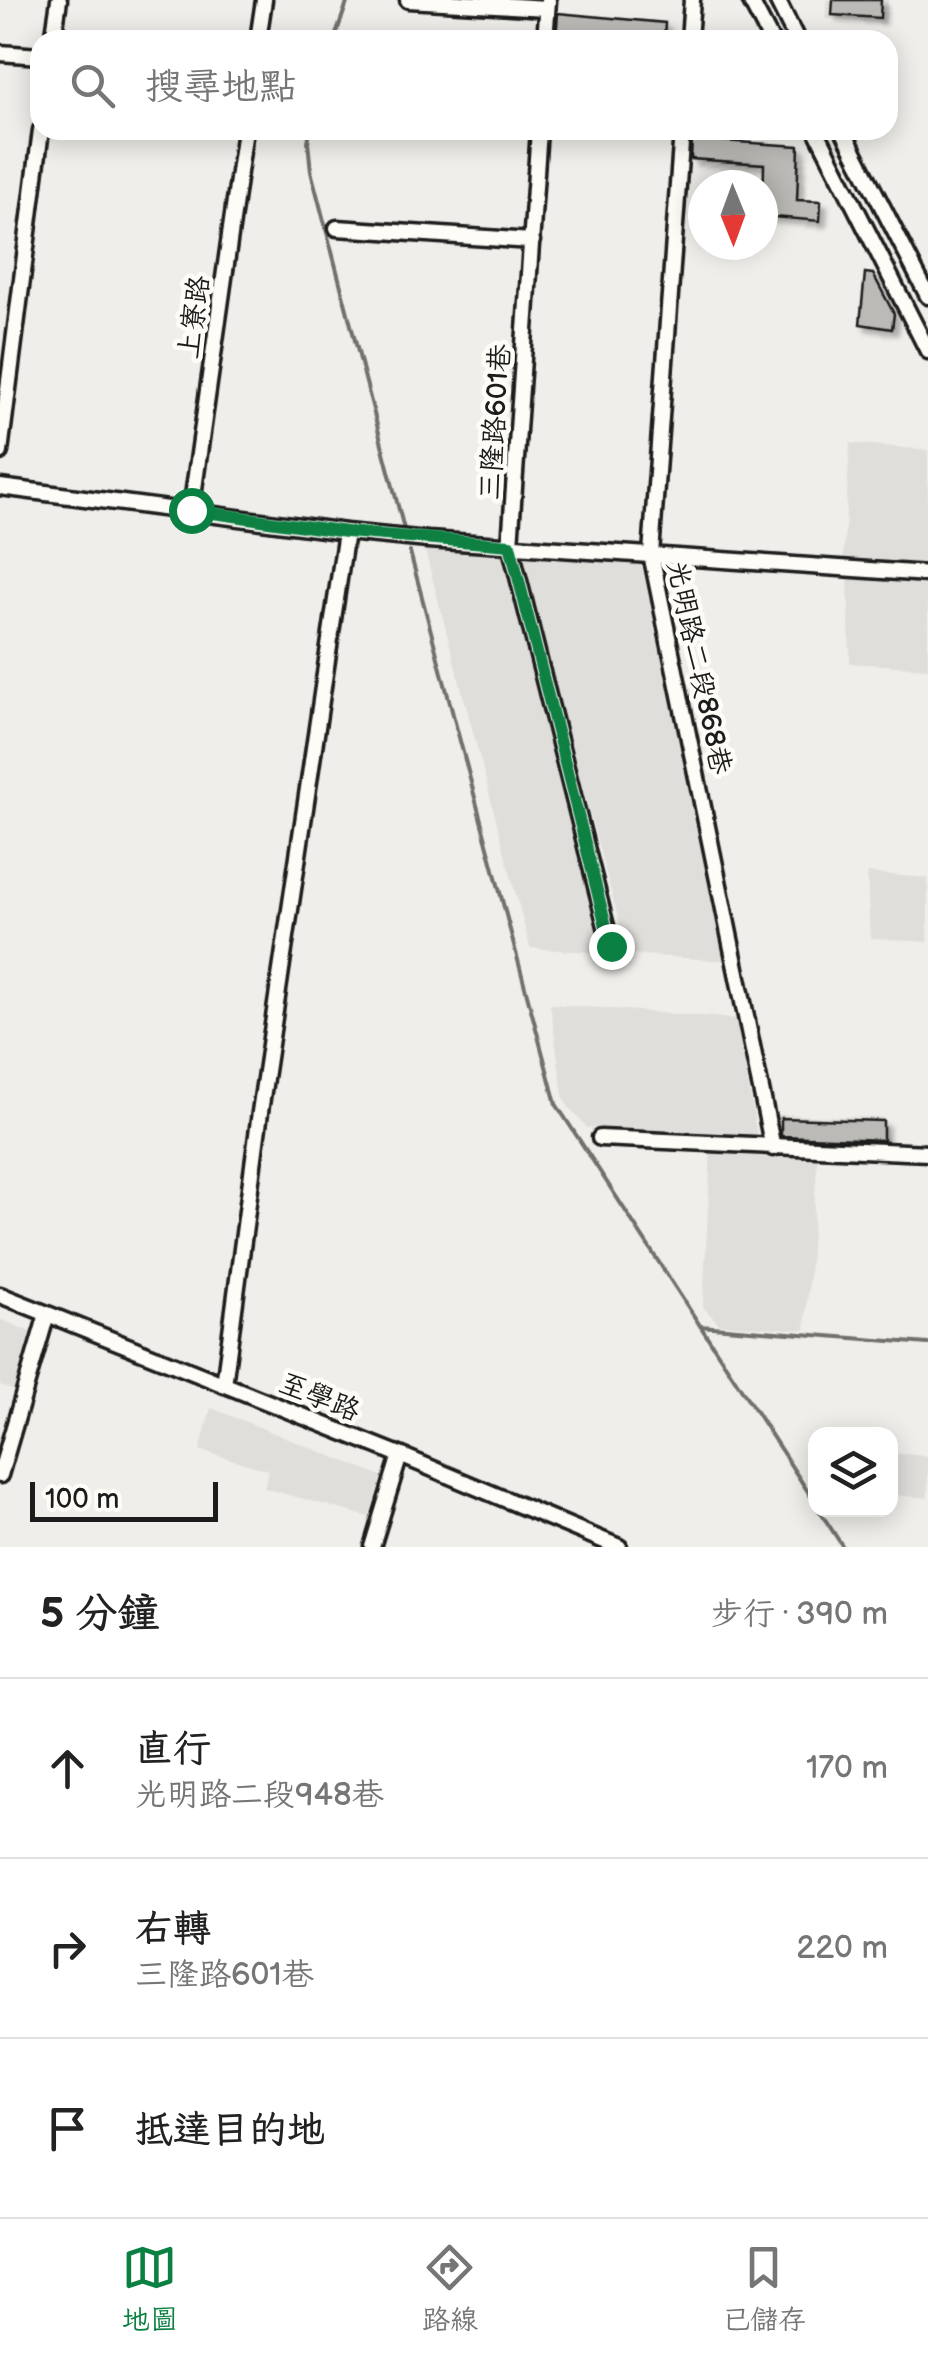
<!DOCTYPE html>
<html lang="zh-TW">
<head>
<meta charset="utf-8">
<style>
  body { margin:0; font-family:"Balsamiq Sans","LXGW WenKai TC",sans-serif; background:#f2f2f2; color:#222 }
  .controls { position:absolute; right:30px; bottom:30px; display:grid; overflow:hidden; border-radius:20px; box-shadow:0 5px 25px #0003 }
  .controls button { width:90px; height:90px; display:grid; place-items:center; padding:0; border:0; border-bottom:2px solid #e0e0e0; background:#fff; color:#222; font:50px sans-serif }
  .compass { position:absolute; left:688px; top:170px; width:90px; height:90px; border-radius:50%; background:#fff; box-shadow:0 5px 25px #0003; rotate:179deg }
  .scale { position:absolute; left:30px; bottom:25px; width:188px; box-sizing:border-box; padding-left:10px; border:5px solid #1c1c1c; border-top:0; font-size:28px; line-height:35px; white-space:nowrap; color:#1c1c1c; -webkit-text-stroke:8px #fdfcf7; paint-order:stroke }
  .stop { position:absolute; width:30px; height:30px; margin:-22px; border:8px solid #0b8043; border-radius:50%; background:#fff }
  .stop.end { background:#0b8043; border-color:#fff; box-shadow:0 2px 10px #0008 }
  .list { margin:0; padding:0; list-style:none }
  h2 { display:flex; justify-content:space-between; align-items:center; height:130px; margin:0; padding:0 40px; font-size:42px }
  h2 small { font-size:32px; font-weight:400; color:#767676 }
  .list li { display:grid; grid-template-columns:65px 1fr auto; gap:30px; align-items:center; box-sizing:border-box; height:180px; padding:0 40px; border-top:2px solid #e0e0e0 }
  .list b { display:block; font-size:38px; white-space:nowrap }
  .list p { margin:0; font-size:32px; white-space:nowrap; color:#767676 }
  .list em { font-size:32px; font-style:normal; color:#767676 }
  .icon { flex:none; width:55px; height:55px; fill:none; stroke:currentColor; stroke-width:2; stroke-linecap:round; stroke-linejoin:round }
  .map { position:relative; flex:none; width:928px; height:1547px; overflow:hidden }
  .search { position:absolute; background:#fff; box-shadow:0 5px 25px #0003; left:30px; right:30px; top:30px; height:110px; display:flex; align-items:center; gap:25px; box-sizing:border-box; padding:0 35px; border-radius:30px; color:#767676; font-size:38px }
  .sheet { height:670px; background:#fff }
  nav { display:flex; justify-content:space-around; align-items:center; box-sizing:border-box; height:140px; border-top:2px solid #e0e0e0; background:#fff; font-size:28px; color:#767676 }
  nav a { display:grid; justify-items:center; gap:5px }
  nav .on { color:#0b8043 }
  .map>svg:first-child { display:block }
  .built { fill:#e0deda }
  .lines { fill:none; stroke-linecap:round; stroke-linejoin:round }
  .stream { stroke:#706f6d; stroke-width:4 }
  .building { fill:#bbbab6; stroke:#1c1c1c; stroke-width:2.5; filter:url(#shadow) }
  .minor-casing { stroke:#1c1c1c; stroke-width:21 }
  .minor { stroke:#fdfcf7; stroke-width:14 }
  .route { stroke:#0b8043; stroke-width:12 }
  .labels { text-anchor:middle; stroke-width:9; stroke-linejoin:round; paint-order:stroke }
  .street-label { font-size:28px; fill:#1c1c1c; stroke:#fdfcf7 }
</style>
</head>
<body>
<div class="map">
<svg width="928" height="1547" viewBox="0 0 928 1547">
  <defs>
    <filter id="shadow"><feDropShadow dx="5.5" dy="5.5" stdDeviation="2.5" flood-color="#0004"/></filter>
  </defs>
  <rect width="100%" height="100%" fill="#f0eeea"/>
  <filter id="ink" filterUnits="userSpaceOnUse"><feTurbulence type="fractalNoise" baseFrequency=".01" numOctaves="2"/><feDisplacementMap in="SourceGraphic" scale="20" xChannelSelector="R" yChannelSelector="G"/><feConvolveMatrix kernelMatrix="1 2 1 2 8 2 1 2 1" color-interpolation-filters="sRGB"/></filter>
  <g filter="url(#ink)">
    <path class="built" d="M 827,0 L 888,0 L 885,24 L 825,19 Z
      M 850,443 L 928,450 L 928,568 L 843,562 Z
      M 423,543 L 499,547 L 604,953 L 530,948 Z
      M 518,551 L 640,555 L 726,961 L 628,954 Z
      M 848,575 L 928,581 L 928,668 L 850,663 Z
      M 867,873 L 928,878 L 928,942 L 870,938 Z
      M 550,1004 L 737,1019 L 758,1141 L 587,1128 L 567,1105 L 563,1095 Z
      M 770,1114 L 883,1118 L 889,1143 L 775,1142 Z
      M 711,1147 L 818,1154 L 805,1330 L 719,1324 L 703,1307 Z
      M 0,1319 L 33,1333 L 15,1392 L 0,1385 Z
      M 211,1408 L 382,1476 L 369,1517 L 264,1488 L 268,1470 L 200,1450 Z
      M 891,1453 L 928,1456 L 928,1498 L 891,1495 Z"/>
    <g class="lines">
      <path class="stream" d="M 334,40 L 348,0
        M 310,130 L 308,142 L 311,171 L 404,529
        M 410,552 L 556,1104 L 816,1504
        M 700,1326 L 928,1344
        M 819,1510 L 843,1547"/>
    </g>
    <path class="building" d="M 833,0 L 881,0 L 880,18 L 832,15 Z
      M 558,13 L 665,23 L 664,40 L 556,40 Z
      M 692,139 L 799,146 L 797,200 L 821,201 L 820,221 L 763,216 L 764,164 L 691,159 Z
      M 865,273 L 873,274 L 894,314 L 892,329 L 860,324 Z
      M 781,1118 L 883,1121 L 883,1140 L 781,1136 Z"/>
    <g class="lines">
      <defs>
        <path id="minor" d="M 408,0 L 547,8
          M 750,0 L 771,40
          M 777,0 L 797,40
          M 53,40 L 59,0
          M 258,40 L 264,0
          M 545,40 L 548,1
          M 689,40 L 692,0
          M 0,53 L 40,56
          M 539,130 L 510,545 L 611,946
          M 682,130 L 651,554 L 773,1148
          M 816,130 L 928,351
          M 843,130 L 928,296
          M 337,228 L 532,241
          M 0,452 L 41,130
          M 0,487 L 346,532 L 428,540 L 928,574
          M 191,510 L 245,130
          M 600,1138 L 928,1153
          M 0,1295 L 400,1455 L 619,1547
          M 224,1385 L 260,1112 L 346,532
          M 0,1475 L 47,1314
          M 372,1547 L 400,1455"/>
      </defs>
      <use href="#minor" class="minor-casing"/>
      <use href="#minor" class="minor"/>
    </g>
  </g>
  <g class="lines" filter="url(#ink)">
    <path class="route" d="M 191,510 L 346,532 L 510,545 L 611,946"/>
  </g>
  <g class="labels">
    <g class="street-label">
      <text transform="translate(193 317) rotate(-82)" y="10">上寮路</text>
      <text transform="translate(494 422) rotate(-86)" y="10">三隆路601巷</text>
      <text transform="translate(700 667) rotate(78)" y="10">光明路二段868巷</text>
      <text transform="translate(320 1396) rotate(22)" y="10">至學路</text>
    </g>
  </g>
</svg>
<div class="controls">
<button><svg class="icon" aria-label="layers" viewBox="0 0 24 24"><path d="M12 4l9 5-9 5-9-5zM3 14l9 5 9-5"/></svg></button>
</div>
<svg class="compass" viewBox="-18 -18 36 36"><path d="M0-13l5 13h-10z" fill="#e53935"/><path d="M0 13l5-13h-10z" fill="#767676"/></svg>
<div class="scale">100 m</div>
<div class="stop" style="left:191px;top:510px"></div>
<div class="stop end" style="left:611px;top:946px"></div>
<div class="search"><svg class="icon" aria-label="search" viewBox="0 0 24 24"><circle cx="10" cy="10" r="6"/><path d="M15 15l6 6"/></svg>搜尋地點</div>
</div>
<section class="sheet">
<h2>5 分鐘<small>步行 · 390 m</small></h2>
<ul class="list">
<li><svg class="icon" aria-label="ahead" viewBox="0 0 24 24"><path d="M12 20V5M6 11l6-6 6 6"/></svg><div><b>直行</b><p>光明路二段948巷</p></div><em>170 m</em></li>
<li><svg class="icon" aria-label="right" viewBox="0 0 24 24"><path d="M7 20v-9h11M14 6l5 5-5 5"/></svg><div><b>右轉</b><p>三隆路601巷</p></div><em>220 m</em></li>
<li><svg class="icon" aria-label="arrive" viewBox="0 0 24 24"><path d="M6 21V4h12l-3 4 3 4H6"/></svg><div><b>抵達目的地</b></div></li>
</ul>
</section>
<nav>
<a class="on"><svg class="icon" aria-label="map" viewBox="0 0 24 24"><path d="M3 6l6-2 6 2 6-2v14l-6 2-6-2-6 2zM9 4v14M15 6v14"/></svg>地圖</a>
<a><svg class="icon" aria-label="directions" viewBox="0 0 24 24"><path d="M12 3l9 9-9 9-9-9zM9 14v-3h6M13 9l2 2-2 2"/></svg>路線</a>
<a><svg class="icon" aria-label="saved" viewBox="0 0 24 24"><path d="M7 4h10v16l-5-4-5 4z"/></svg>已儲存</a>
</nav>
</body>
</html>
